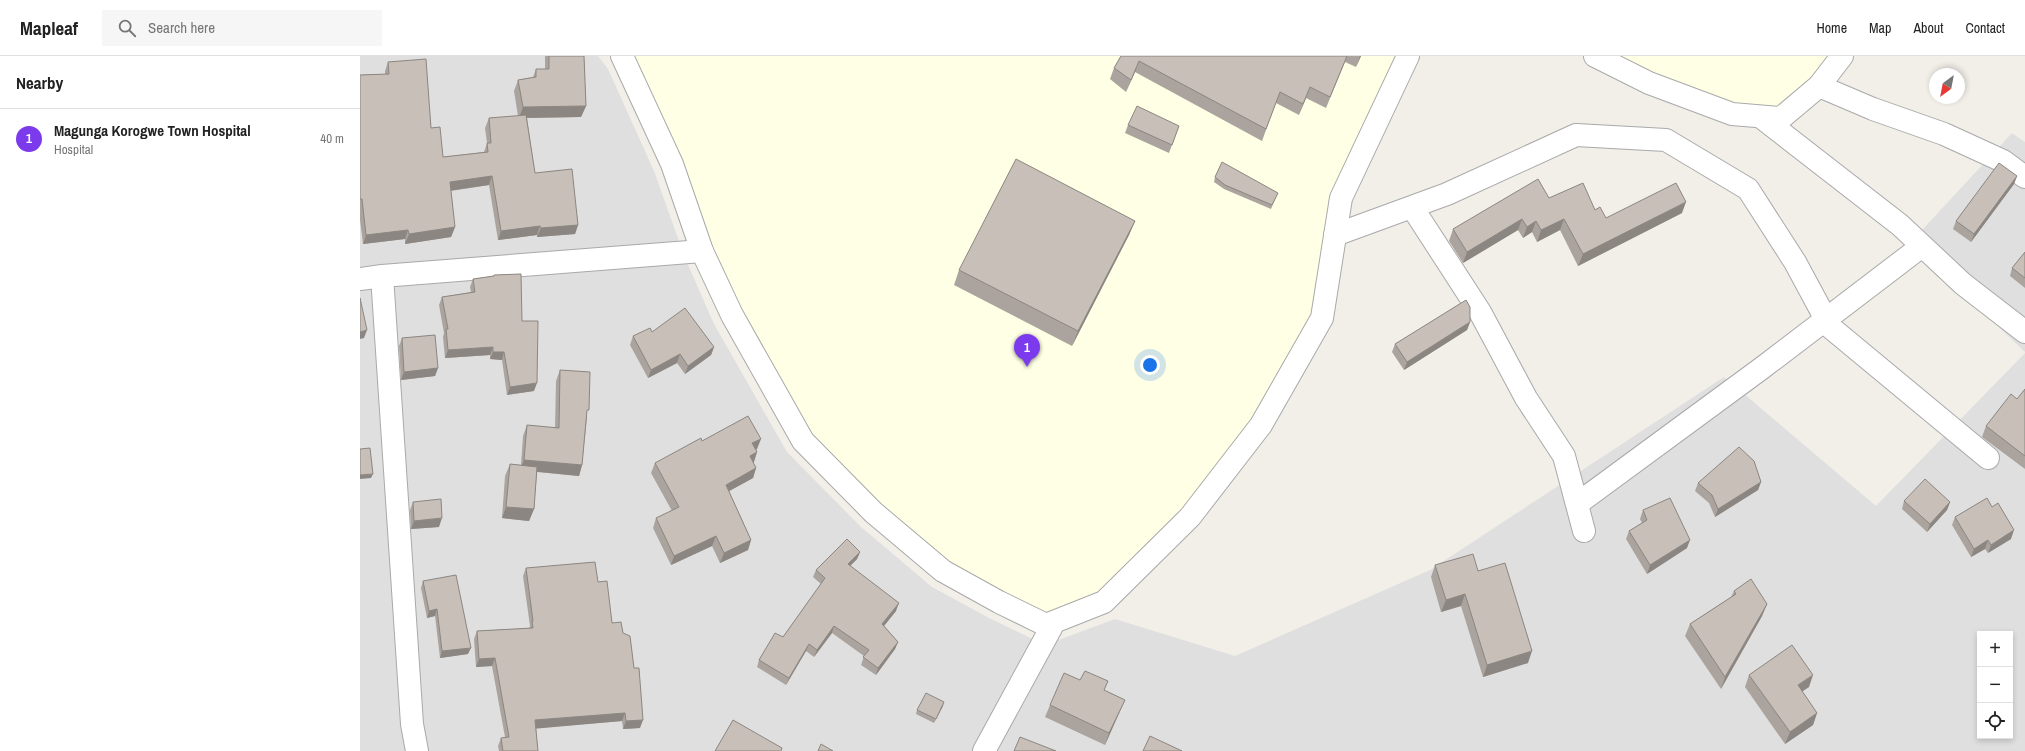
<!DOCTYPE html>
<html lang="en">
<head>
<meta charset="utf-8">
<style>
  body { margin:0; font-family:"Archivo Narrow",sans-serif; background:#f6f6f6; color:#222 }
  .controls { position:absolute; right:12px; bottom:12px; display:grid; overflow:hidden; border-radius:0px; box-shadow:0 2px 6px #0003 }
  .controls button { width:36px; height:36px; display:grid; place-items:center; padding:0; border:0; border-bottom:1px solid #e0e0e0; background:#fff; color:#222; font:20px sans-serif }
  .compass { position:absolute; left:1569px; top:12px; width:36px; height:36px; border-radius:50%; background:#fff; box-shadow:0 2px 6px #0003; rotate:212deg }
  .you { position:absolute; left:790px; top:309px; width:14px; height:14px; margin:-10px; border:3px solid #fff; border-radius:50%; background:#1a73e8; box-shadow:0 0 0 6px #1a73e833 }
  .badge { display:grid; place-items:center; width:26px; height:26px; border-radius:50%; background:#7c3aed; color:#fff; font-size:13px; font-weight:700 }
  .pin { position:absolute; translate:-50% -33px; filter:drop-shadow(0 1px 2px #0008) }
  .pin::after { content:''; position:absolute; top:21px; width:14px; height:12px; background:inherit; clip-path:polygon(0 0,100% 0,50% 100%) }
  .list { margin:0; padding:0; list-style:none }
  h2 { display:flex; justify-content:space-between; align-items:center; height:52px; margin:0; padding:0 16px; font-size:17px }
  h2 small { font-size:13px; font-weight:400; color:#767676 }
  .list li { display:grid; grid-template-columns:26px 1fr auto; gap:12px; align-items:center; box-sizing:border-box; height:60px; padding:0 16px; border-top:1px solid #e0e0e0 }
  .list b { display:block; font-size:15px; white-space:nowrap }
  .list p { margin:0; font-size:13px; white-space:nowrap; color:#767676 }
  .list em { font-size:13px; font-style:normal; color:#767676 }
  .icon { flex:none; width:22px; height:22px; fill:none; stroke:currentColor; stroke-width:2; stroke-linecap:round; stroke-linejoin:round }
  .map { position:relative; flex:none; width:1665px; height:695px; overflow:hidden }
  header { display:flex; align-items:center; gap:24px; box-sizing:border-box; height:56px; padding:0 20px; background:#fff; border-bottom:1px solid #e0e0e0 }
  header strong { font-size:19px }
  nav { display:flex; gap:22px; margin-inline-start:auto; font-size:14px }
  .search { width:280px; height:36px; background:#f6f6f6; display:flex; align-items:center; gap:10px; box-sizing:border-box; padding:0 14px; border-radius:0px; color:#767676; font-size:15px }
  main { display:flex }
  aside { flex:1; background:#fff }
  .map>svg:first-child { display:block }
  .residential { fill:#e0dfdf; fill-rule:evenodd }
  .education { fill:#ffffe5 }
  .lines { fill:none; stroke-linecap:round; stroke-linejoin:round }
  .minor-casing { stroke:#a9a9a9; stroke-width:24 }
  .tertiary-casing { stroke:#a9a9a9; stroke-width:24 }
  .minor { stroke:#fff; stroke-width:22 }
  .tertiary { stroke:#fff; stroke-width:22 }
  .wall { fill:#aba49e }
  .shaded-wall { fill:#8b8681 }
  .building { fill:#c7bfb8; stroke:#8b8681 }
</style>
</head>
<body>
<header>
<strong>Mapleaf</strong>
<div class="search"><svg class="icon" aria-label="search" viewBox="0 0 24 24"><circle cx="10" cy="10" r="6"/><path d="M15 15l6 6"/></svg>Search here</div>
<nav><a>Home</a><a>Map</a><a>About</a><a>Contact</a></nav>
</header>
<main>
<aside>
<h2>Nearby<small></small></h2>
<ul class="list">
<li><span class="badge">1</span><div><b>Magunga Korogwe Town Hospital</b><p>Hospital</p></div><em>40 m</em></li>
</ul>
</aside>
<div class="map">
<svg width="1665" height="695" viewBox="0 0 1665 695">
  <rect width="100%" height="100%" fill="#f2efe9"/>
  <path class="residential" d="M 0,0 L 238,0 L 248,13 L 294,115 L 325,202 L 354,268 L 427,396 L 500,470 L 572,531 L 631,563 L 685,589 L 755,563 L 875,600 L 1070,514 L 1364,321 L 1516,450 L 1665,297 L 1665,695 L 0,695 ZM 1620,578 L 1650,578 L 1650,680 L 1620,680 Z
    M 1652,77 L 1665,86 L 1665,296 L 1550,187 Z"/>
  <path class="education" d="M 275,0 L 1035,0 L 971,139 L 952,259 L 893,363 L 822,454 L 738,538 L 686,557 L 644,537 L 589,507 L 520,449 L 451,378 L 381,254 L 352,191 L 322,104 Z
    M 1258,0 L 1468,0 L 1451,23 L 1417,51 L 1374,48 L 1293,17 Z"/>
  <g class="lines">
    <defs>
      <path id="minor" d="M 1459,30 L 1513,53 L 1584,78 L 1643,105 L 1665,121
        M 1401,61 L 1540,169 L 1603,228 L 1665,276
        M 1052,151 L 1120,256 L 1166,342 L 1204,400 L 1224,475
        M 975,179 L 1087,138 L 1216,79 L 1306,84 L 1388,133 L 1435,206 L 1470,271 L 1628,402
        M 22,220 L 52,668 L 57,695
        M 0,223 L 22,220 L 342,195
        M 1217,448 L 1402,312 L 1562,190
        M 624,695 L 691,572 L 686,569"/>
      <path id="tertiary" d="M 262,0 L 312,108 L 342,195 L 372,259 L 443,385 L 513,456 L 583,515 L 639,546 L 686,569 L 744,546 L 830,461 L 901,369 L 962,262 L 981,142 L 1048,0
        M 1235,0 L 1289,27 L 1372,58 L 1421,62 L 1459,30 L 1482,0"/>
    </defs>
    <use href="#minor" class="minor-casing"/>
    <use href="#tertiary" class="tertiary-casing"/>
    <use href="#minor" class="minor"/>
    <use href="#tertiary" class="tertiary"/>
  </g>
  <path class="wall" d="M 185,0 L 224,0 L 226,50 L 221,61 L 167,62 L 175,117 L 218,169 L 215,178 L 177,181 L 177,179 L 138,184 L 129,129 L 91,135 L 95,171 L 91,181 L 45,188 L 45,183 L 3,188 L 0,164 L 0,19 L 25,18 L 25,15 L 28,6 L 71,72 L 83,101 L 124,96 L 127,87 L 125,72 L 129,62 L 158,60 L 154,35 L 158,24 L 173,21 L 176,13 L 185,13 Z
    M 761,0 L 1001,0 L 996,11 L 985,6 L 966,52 L 946,42 L 939,59 L 916,47 L 902,85 L 775,16 L 766,36 L 750,23 L 754,12 Z
    M 768,69 L 819,70 L 809,97 L 765,77 Z
    M 1657,120 L 1654,128 L 1611,186 L 1593,173 L 1596,165 Z
    M 855,121 L 916,141 L 911,153 L 864,133 L 854,126 Z
    M 1189,142 L 1235,154 L 1246,162 L 1322,157 L 1218,210 L 1200,174 L 1177,186 L 1172,176 L 1163,182 L 1158,174 L 1103,207 L 1089,185 L 1093,173 Z
    M 775,165 L 769,179 L 712,290 L 594,229 L 599,214 Z
    M 1665,196 L 1665,232 L 1650,220 L 1652,212 Z
    M 134,219 L 162,265 L 174,335 L 147,339 L 142,304 L 130,303 L 130,299 L 85,302 L 83,281 L 84,277 L 79,249 L 82,241 L 111,236 L 110,231 L 113,223 L 133,220 Z
    M 1110,266 L 1107,274 L 1044,314 L 1032,296 L 1035,288 Z
    M 292,276 L 354,291 L 351,299 L 325,318 L 317,307 L 288,322 L 270,289 L 273,280 Z
    M 42,282 L 78,312 L 75,320 L 41,324 L 39,290 Z
    M 200,314 L 227,361 L 222,409 L 219,420 L 177,416 L 174,453 L 169,465 L 142,462 L 145,420 L 150,408 L 161,409 L 163,380 L 167,369 L 195,372 L 196,325 Z
    M 1665,333 L 1665,413 L 1622,381 L 1626,370 L 1657,343 Z
    M 342,385 L 397,393 L 396,394 L 397,396 L 393,407 L 396,412 L 393,422 L 369,435 L 391,484 L 388,494 L 360,507 L 352,490 L 311,509 L 293,472 L 296,462 L 312,455 L 291,417 L 295,407 Z
    M 1401,426 L 1398,434 L 1355,461 L 1349,447 L 1335,435 L 1338,427 Z
    M 1544,445 L 1590,446 L 1587,454 L 1567,476 L 1542,453 Z
    M 53,446 L 79,471 L 51,473 L 50,454 Z
    M 1632,451 L 1651,483 L 1628,497 L 1625,493 L 1611,501 L 1592,469 L 1595,461 Z
    M 1283,454 L 1327,492 L 1287,518 L 1266,483 L 1269,475 L 1282,467 L 1280,463 Z
    M 500,496 L 497,503 L 490,510 L 536,555 L 524,570 L 538,586 L 535,593 L 516,619 L 501,609 L 504,600 L 472,577 L 454,601 L 446,595 L 426,629 L 397,611 L 399,604 L 423,581 L 461,528 L 453,521 L 456,514 Z
    M 1075,509 L 1118,515 L 1168,607 L 1123,621 L 1101,550 L 1081,556 L 1071,521 Z
    M 166,512 L 238,526 L 252,567 L 263,577 L 280,672 L 263,673 L 262,665 L 176,672 L 178,695 L 139,695 L 138,690 L 141,682 L 145,681 L 132,610 L 116,611 L 114,583 L 117,575 L 169,572 L 170,570 L 163,520 Z
    M 63,525 L 108,598 L 80,602 L 75,560 L 67,562 L 61,532 Z
    M 1374,535 L 1407,548 L 1402,560 L 1361,633 L 1325,580 L 1330,568 L 1371,541 Z
    M 1389,619 L 1449,631 L 1442,635 L 1457,657 L 1453,669 L 1425,688 L 1385,631 Z
    M 720,624 L 748,625 L 744,634 L 765,644 L 760,655 L 745,689 L 685,661 L 690,649 Z
    M 583,650 L 574,667 L 556,658 L 557,654 Z"/>
  <path class="shaded-wall" d="M 1000,0 L 1001,0 L 996,11 Z
    M 779,5 L 775,16 L 766,36 L 771,24 Z
    M 950,31 L 946,42 L 939,59 L 943,48 Z
    M 226,50 L 221,61 L 159,62 L 163,51 Z
    M 132,120 L 129,129 L 87,135 L 90,126 Z
    M 1657,120 L 1654,128 L 1611,186 L 1614,178 Z
    M 1326,146 L 1322,157 L 1218,210 L 1223,198 Z
    M 1162,163 L 1158,174 L 1103,207 L 1107,196 Z
    M 1204,163 L 1200,174 L 1177,186 L 1181,174 Z
    M 775,165 L 769,179 L 712,290 L 718,275 Z
    M 1176,165 L 1172,176 L 1163,182 L 1167,171 Z
    M 218,169 L 215,178 L 177,181 L 181,172 Z
    M 180,170 L 177,179 L 138,184 L 141,175 Z
    M 95,171 L 91,181 L 45,188 L 49,178 Z
    M 48,174 L 45,183 L 3,188 L 6,179 Z
    M 1110,266 L 1107,274 L 1044,314 L 1047,306 Z
    M 7,274 L 4,282 L 0,283 L 0,276 Z
    M 133,291 L 130,299 L 85,302 L 88,294 Z
    M 354,291 L 351,299 L 325,318 L 328,310 Z
    M 133,296 L 144,296 L 142,304 L 130,303 Z
    M 320,298 L 317,307 L 288,322 L 291,314 Z
    M 78,312 L 75,320 L 41,324 L 44,316 Z
    M 177,327 L 174,335 L 147,339 L 150,331 Z
    M 401,383 L 397,393 L 389,397 L 392,387 Z
    M 397,396 L 394,406 L 386,410 L 390,400 Z
    M 164,404 L 222,409 L 219,420 L 160,414 Z
    M 396,412 L 393,422 L 362,439 L 366,429 Z
    M 13,418 L 11,422 L 0,423 L 0,419 Z
    M 1401,426 L 1398,434 L 1355,461 L 1358,453 Z
    M 1590,446 L 1587,454 L 1567,476 L 1570,468 Z
    M 146,451 L 174,453 L 169,465 L 142,462 Z
    M 82,462 L 79,471 L 51,473 L 54,465 Z
    M 1654,474 L 1651,483 L 1628,497 L 1631,489 Z
    M 356,480 L 352,490 L 311,509 L 314,500 Z
    M 391,484 L 388,494 L 360,507 L 364,497 Z
    M 1330,484 L 1327,492 L 1287,518 L 1290,509 Z
    M 1628,484 L 1625,493 L 1611,501 L 1614,493 Z
    M 500,496 L 497,503 L 485,515 L 488,508 Z
    M 1105,538 L 1101,550 L 1081,556 L 1086,544 Z
    M 539,547 L 536,555 L 519,576 L 522,568 Z
    M 1407,548 L 1402,560 L 1361,633 L 1365,621 Z
    M 77,553 L 75,560 L 67,562 L 69,555 Z
    M 474,570 L 472,577 L 454,601 L 457,594 Z
    M 538,586 L 535,593 L 516,619 L 518,612 Z
    M 449,588 L 446,595 L 426,629 L 429,622 Z
    M 111,592 L 108,598 L 80,602 L 82,595 Z
    M 1172,595 L 1168,607 L 1123,621 L 1127,609 Z
    M 135,602 L 132,610 L 116,611 L 119,603 Z
    M 1453,619 L 1449,631 L 1434,641 L 1438,629 Z
    M 765,644 L 760,655 L 745,689 L 749,677 Z
    M 584,646 L 583,650 L 574,667 L 576,663 Z
    M 265,657 L 262,665 L 172,673 L 175,664 Z
    M 1457,657 L 1453,669 L 1425,688 L 1430,676 Z
    M 283,664 L 280,672 L 263,673 L 266,665 Z"/>
  <path class="building" d="M 189,0 L 224,0 L 226,50 L 163,51 L 158,24 L 176,21 L 176,13 L 189,13 Z
    M 761,0 L 987,0 L 970,41 L 950,31 L 943,48 L 920,36 L 906,73 L 779,5 L 771,24 L 754,12 Z
    M 66,3 L 71,72 L 80,71 L 83,101 L 128,96 L 127,87 L 131,87 L 129,62 L 166,59 L 175,117 L 212,113 L 218,169 L 181,172 L 180,170 L 141,175 L 132,120 L 90,126 L 95,171 L 49,178 L 48,174 L 6,179 L 2,143 L 0,143 L 0,19 L 29,18 L 28,6 Z
    M 777,50 L 819,70 L 812,89 L 768,69 Z
    M 656,103 L 775,165 L 718,275 L 599,214 Z
    M 862,106 L 918,137 L 912,149 L 865,129 L 855,121 Z
    M 1639,107 L 1657,120 L 1614,178 L 1596,165 Z
    M 1178,123 L 1189,142 L 1223,127 L 1235,154 L 1240,151 L 1246,162 L 1316,127 L 1326,146 L 1223,198 L 1204,163 L 1181,174 L 1176,165 L 1167,171 L 1162,163 L 1107,196 L 1093,173 Z
    M 1665,196 L 1665,222 L 1652,212 Z
    M 161,218 L 162,265 L 178,265 L 177,327 L 150,331 L 144,296 L 133,296 L 133,291 L 88,294 L 86,273 L 88,273 L 82,241 L 115,236 L 113,223 L 134,220 L 134,219 Z
    M 0,242 L 7,274 L 0,276 Z
    M 1106,244 L 1110,251 L 1110,266 L 1047,306 L 1035,288 Z
    M 325,252 L 354,291 L 328,310 L 320,298 L 291,314 L 273,280 L 290,272 L 292,276 Z
    M 75,279 L 78,312 L 44,316 L 42,282 Z
    M 200,314 L 230,316 L 229,354 L 227,354 L 222,409 L 164,404 L 167,369 L 199,372 Z
    M 1665,333 L 1665,400 L 1626,370 L 1651,338 L 1657,343 Z
    M 388,360 L 401,383 L 392,387 L 397,396 L 390,400 L 396,412 L 366,429 L 391,484 L 364,497 L 356,480 L 314,500 L 296,462 L 319,451 L 295,407 L 341,382 L 342,385 Z
    M 1379,391 L 1394,405 L 1401,426 L 1358,453 L 1352,439 L 1338,427 Z
    M 10,392 L 13,418 L 0,419 L 0,393 Z
    M 150,408 L 177,411 L 174,453 L 146,451 Z
    M 1565,423 L 1590,446 L 1570,468 L 1544,445 Z
    M 1310,442 L 1330,484 L 1290,509 L 1269,475 L 1287,464 L 1283,454 Z
    M 1627,442 L 1632,451 L 1638,447 L 1654,474 L 1631,489 L 1628,484 L 1614,493 L 1595,461 Z
    M 81,443 L 82,462 L 54,465 L 53,446 Z
    M 487,483 L 500,496 L 488,508 L 539,547 L 522,568 L 538,586 L 518,612 L 503,601 L 509,594 L 474,570 L 457,594 L 449,588 L 429,622 L 399,604 L 415,577 L 423,581 L 465,522 L 456,514 Z
    M 1113,498 L 1118,515 L 1145,507 L 1172,595 L 1127,609 L 1105,538 L 1086,544 L 1075,509 Z
    M 235,506 L 238,526 L 247,525 L 252,567 L 261,566 L 263,577 L 270,580 L 274,612 L 279,612 L 283,664 L 266,665 L 265,657 L 175,664 L 178,695 L 143,695 L 141,682 L 149,681 L 135,602 L 119,603 L 117,575 L 173,572 L 172,565 L 173,565 L 166,512 Z
    M 96,519 L 111,592 L 82,595 L 77,553 L 69,555 L 63,525 Z
    M 1391,523 L 1407,548 L 1365,621 L 1330,568 L 1376,538 L 1374,535 Z
    M 1432,589 L 1453,619 L 1438,629 L 1457,657 L 1430,676 L 1389,619 Z
    M 725,615 L 748,625 L 744,634 L 765,644 L 749,677 L 690,649 L 704,617 L 720,624 Z
    M 566,637 L 584,646 L 576,663 L 557,654 Z
    M 373,664 L 422,692 L 421,695 L 355,695 Z
    M 790,680 L 822,695 L 783,695 Z
    M 660,681 L 696,695 L 654,695 Z
    M 461,688 L 473,695 L 458,695 Z"/>
</svg>
<div class="controls">
<button>+</button>
<button>−</button>
<button><svg class="icon" aria-label="locate" viewBox="0 0 24 24"><circle cx="12" cy="12" r="6"/><path d="M12 2v4M12 18v4M2 12h4M18 12h4"/></svg></button>
</div>
<svg class="compass" viewBox="-18 -18 36 36"><path d="M0-13l5 13h-10z" fill="#e53935"/><path d="M0 13l5-13h-10z" fill="#767676"/></svg>
<div class="you"></div>
<div class="pin badge" style="left:667px;top:311px">1</div>
</div>
</main>
</body>
</html>
